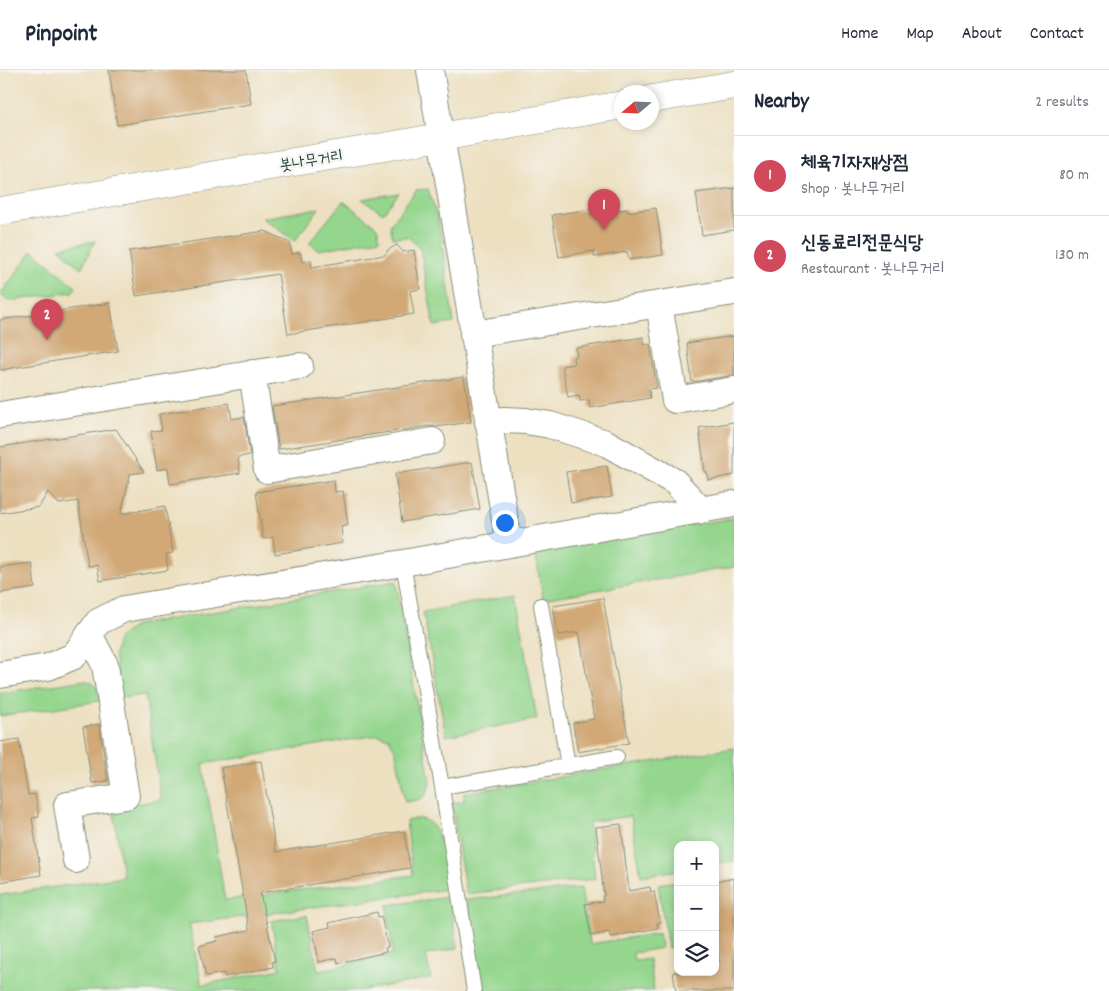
<!DOCTYPE html>
<html lang="en">
<head>
<meta charset="utf-8">
<style>
  body { margin:0; font-family:Dekko,"Poor Story",sans-serif; background:#f2f2f3; color:#1f2937 }
  .controls { position:absolute; right:15px; bottom:15px; display:grid; overflow:hidden; border-radius:10px; box-shadow:0 2px 8px #0003 }
  .controls button { width:45px; height:45px; display:grid; place-items:center; padding:0; border:0; border-bottom:1px solid #e0e1e3; background:#fff; color:#1f2937; font:25px sans-serif }
  .compass { position:absolute; left:614px; top:15px; width:45px; height:45px; border-radius:50%; background:#fff; box-shadow:0 2px 8px #0003; rotate:251deg }
  .you { position:absolute; left:504px; top:452px; width:18px; height:18px; margin:-12px; border:4px solid #fff; border-radius:50%; background:#1a73e8; box-shadow:0 0 0 8px #1a73e833 }
  .badge { display:grid; place-items:center; width:32px; height:32px; border-radius:50%; background:#d1495b; color:#fff; font-size:16px; font-weight:700 }
  .pin { position:absolute; translate:-50% -41px; filter:drop-shadow(0 1px 2px #0008) }
  .pin::after { content:''; position:absolute; top:26px; width:18px; height:15px; background:inherit; clip-path:polygon(0 0,100% 0,50% 100%) }
  .list { margin:0; padding:0; list-style:none }
  h2 { display:flex; justify-content:space-between; align-items:center; height:65px; margin:0; padding:0 20px; font-size:21px }
  h2 small { font-size:16px; font-weight:400; color:#747a83 }
  .list li { display:grid; grid-template-columns:32px 1fr auto; gap:15px; align-items:center; box-sizing:border-box; height:80px; padding:0 20px; border-top:1px solid #e0e1e3 }
  .list b { display:block; font-size:19px; white-space:nowrap }
  .list p { margin:0; font-size:16px; white-space:nowrap; color:#747a83 }
  .list em { font-size:16px; font-style:normal; color:#747a83 }
  .icon { flex:none; width:28px; height:28px; fill:none; stroke:currentColor; stroke-width:2; stroke-linecap:round; stroke-linejoin:round }
  .map { position:relative; flex:none; width:734px; height:921px; overflow:hidden }
  header { display:flex; align-items:center; gap:30px; box-sizing:border-box; height:70px; padding:0 25px; background:#fff; border-bottom:1px solid #e0e1e3 }
  header strong { font-size:24px }
  nav { display:flex; gap:28px; margin-inline-start:auto; font-size:18px }
  main { display:flex }
  aside { flex:1; background:#fff }
  .map>svg:first-child { display:block }
  .green { fill:#95d68e; stroke:#5a8a61 }
  .building { fill:#d1a876 }
  .lines { fill:none; stroke-linecap:round; stroke-linejoin:round }
  .service-casing { stroke:#868e7a; stroke-width:16 }
  .minor-casing { stroke:#868e7a; stroke-width:28 }
  .primary-casing { stroke:#868e7a; stroke-width:29 }
  .service { stroke:#fff; stroke-width:14 }
  .minor { stroke:#fff; stroke-width:26 }
  .primary { stroke:#fff; stroke-width:28 }
  .labels { text-anchor:middle; stroke-width:5; stroke-linejoin:round; paint-order:stroke }
  .street-label { font-size:16px; fill:#1f3d34; stroke:#f6f6f2 }
</style>
</head>
<body>
<header>
<strong>Pinpoint</strong>
<nav><a>Home</a><a>Map</a><a>About</a><a>Contact</a></nav>
</header>
<main>
<div class="map">
<svg width="734" height="921" viewBox="0 0 734 921">
  <rect width="100%" height="100%" fill="#f6f6f2"/>
  <filter id="ink" filterUnits="userSpaceOnUse"><feTurbulence type="fractalNoise" baseFrequency=".02" numOctaves="2"/><feDisplacementMap in="SourceGraphic" scale="10" xChannelSelector="R" yChannelSelector="G"/><feConvolveMatrix kernelMatrix="1 2 1 2 8 2 1 2 1" color-interpolation-filters="sRGB"/></filter>
  <filter id="wash" filterUnits="userSpaceOnUse"><feTurbulence type="fractalNoise" baseFrequency=".0096" numOctaves="4" result="noise"/><feDisplacementMap in="SourceGraphic" scale="20" xChannelSelector="R" yChannelSelector="G"/><feGaussianBlur stdDeviation="1.12" result="paint"/><feColorMatrix in="noise" values="0 0 0 0 0 0 0 0 0 0 0 0 0 0 0 0 0 1.4 0 .05"/><feComposite in="paint" operator="in"/></filter>
  <g filter="url(#wash)">
    <rect width="100%" height="100%" fill="#ede0c1"/>
    <path class="green" d="M 428,119 L 438,149 L 454,253 L 434,256 L 420,178 L 408,167 L 393,168 L 390,155 L 416,120 Z
      M 399,123 L 383,143 L 362,129 Z
      M 343,131 L 377,157 L 380,169 L 319,180 L 309,173 Z
      M 319,138 L 295,171 L 262,148 Z
      M 95,171 L 81,199 L 59,178 Z
      M 32,181 L 33,181 L 76,217 L 72,222 L 10,231 L 0,225 Z
      M 734,448 L 734,497 L 543,529 L 535,480 Z
      M 396,511 L 430,711 C 428,729 421,730 405,732 L 396,682 L 389,668 L 378,665 L 203,694 L 225,830 L 413,805 L 406,751 C 411,750 417,748 422,749 C 445,754 445,800 448,819 L 189,854 L 202,915 L 280,899 L 271,851 L 307,845 L 318,901 L 393,884 L 387,835 L 449,827 L 458,878 L 426,885 L 431,908 L 359,921 L 0,921 L 0,825 L 123,807 L 113,737 L 161,730 L 145,625 L 121,628 L 114,584 L 119,567 L 136,555 Z
      M 515,525 L 537,649 L 446,666 L 423,542 Z
      M 85,610 C 97,614 98,618 100,631 L 0,646 L 0,623 Z
      M 734,678 L 734,791 L 715,794 L 715,775 L 678,775 L 678,800 L 641,806 L 631,746 L 589,752 L 595,809 L 466,824 L 451,733 L 464,731 L 464,723 Z
      M 678,811 L 678,876 L 668,878 L 658,814 Z
      M 581,818 L 590,874 L 659,863 L 661,878 L 633,883 L 634,891 L 649,889 L 654,921 L 482,921 L 467,830 Z"/>
    <g id="blocks">
      <path class="building" d="M 109,0 L 246,0 L 251,34 L 117,55 Z
        M 734,118 L 734,160 L 702,165 L 696,123 Z
        M 656,138 L 663,185 L 629,190 L 627,182 L 594,187 L 594,181 L 559,187 L 552,145 L 591,139 L 591,144 L 626,139 L 627,142 Z
        M 265,161 L 290,173 L 292,184 L 300,182 L 302,192 L 311,190 L 312,197 L 385,185 L 388,180 L 397,175 L 403,182 L 414,180 L 420,219 L 410,221 L 414,244 L 288,264 L 278,204 L 136,226 L 129,181 Z
        M 110,233 L 118,281 L 0,300 L 0,250 Z
        M 734,266 L 734,305 L 692,312 L 687,273 Z
        M 643,267 L 645,275 L 650,274 L 657,318 L 649,319 L 650,328 L 590,338 L 589,330 L 580,331 L 579,325 L 568,327 L 562,296 L 574,294 L 573,287 L 577,286 L 576,278 Z
        M 464,307 L 471,352 L 437,357 L 429,356 L 279,379 L 272,336 Z
        M 229,333 L 232,349 L 244,347 L 250,385 L 238,387 L 240,403 L 170,414 L 168,398 L 157,400 L 151,361 L 162,360 L 159,344 Z
        M 734,352 L 734,405 L 708,410 L 707,402 L 705,402 L 699,358 Z
        M 116,359 L 144,402 L 130,404 L 121,444 L 165,436 L 173,483 L 166,484 L 168,500 L 100,511 L 97,495 L 88,496 L 78,431 L 59,434 L 48,422 L 39,437 L 0,443 L 0,377 Z
        M 472,392 L 480,439 L 402,452 L 395,404 Z
        M 607,396 L 612,427 L 571,433 L 566,402 Z
        M 334,410 L 335,422 L 343,421 L 348,455 L 341,457 L 343,473 L 275,484 L 273,467 L 263,469 L 256,422 Z
        M 32,493 L 35,518 L 0,523 L 0,497 Z
        M 603,528 L 629,673 L 578,682 L 573,653 L 594,649 L 579,562 L 558,565 L 553,536 Z
        M 99,654 L 108,711 L 92,713 L 83,657 Z
        M 19,669 L 28,725 L 35,724 L 39,747 L 32,748 L 41,805 L 0,812 L 0,672 Z
        M 261,691 L 276,782 L 404,761 L 410,798 L 260,823 L 275,891 L 272,892 L 273,897 L 225,907 L 224,903 L 206,906 L 199,876 L 217,871 L 216,867 L 249,860 L 221,698 Z
        M 621,754 L 629,821 L 650,817 L 651,822 L 654,821 L 660,853 L 657,853 L 658,858 L 610,867 L 609,862 L 591,866 L 585,834 L 603,831 L 602,826 L 604,826 L 596,757 Z
        M 734,808 L 734,921 L 676,921 L 673,902 L 715,902 L 715,892 L 720,891 L 715,864 L 715,812 Z
        M 377,842 L 378,847 L 381,846 L 388,877 L 385,878 L 386,882 L 338,893 L 337,888 L 319,892 L 313,861 L 330,857 L 329,853 Z"/>
    </g>
  </g>
  <g filter="url(#ink)">
    <use href="#blocks" fill-opacity="0" stroke="#868e7a" stroke-width="1"/>
    <g class="lines">
      <defs>
        <path id="service" d="M 403,493 L 442,717 L 474,921
          M 541,535 L 568,696
          M 442,717 L 617,687"/>
        <path id="minor" d="M 430,0 L 509,474
          M 659,234 L 675,330 L 734,320
          M 473,264 L 734,222
          M 252,303 L 267,400 L 432,371
          M 0,345 L 300,296
          M 488,352 L 504,350 L 526,351 L 550,355 L 606,373 L 675,412 L 701,440
          M 0,605 L 48,597 L 74,586 L 98,552 L 124,539 L 403,493 L 734,434
          M 76,790 L 67,735 L 126,726 L 105,595 L 89,564"/>
        <path id="primary" d="M 652,29 L 734,15
          M 0,141 L 378,78 L 622,35"/>
      </defs>
      <use href="#service" class="service-casing"/>
      <use href="#minor" class="minor-casing"/>
      <use href="#primary" class="primary-casing"/>
      <use href="#service" class="service"/>
      <use href="#minor" class="minor"/>
      <use href="#primary" class="primary"/>
    </g>
  </g>
  <g class="labels">
    <g class="street-label">
      <text transform="translate(311 89) rotate(-9)" y="6">봇나무거리</text>
    </g>
  </g>
</svg>
<div class="controls">
<button>+</button>
<button>−</button>
<button><svg class="icon" aria-label="layers" viewBox="0 0 24 24"><path d="M12 4l9 5-9 5-9-5zM3 14l9 5 9-5"/></svg></button>
</div>
<svg class="compass" viewBox="-18 -18 36 36"><path d="M0-13l5 13h-10z" fill="#e53935"/><path d="M0 13l5-13h-10z" fill="#747a83"/></svg>
<div class="you"></div>
<div class="pin badge" style="left:604px;top:160px">1</div>
<div class="pin badge" style="left:47px;top:270px">2</div>
</div>
<aside>
<h2>Nearby<small>2 results</small></h2>
<ul class="list">
<li><span class="badge">1</span><div><b>체육기자재상점</b><p>Shop · 봇나무거리</p></div><em>80 m</em></li>
<li><span class="badge">2</span><div><b>신동료리전문식당</b><p>Restaurant · 봇나무거리</p></div><em>130 m</em></li>
</ul>
</aside>
</main>
</body>
</html>
